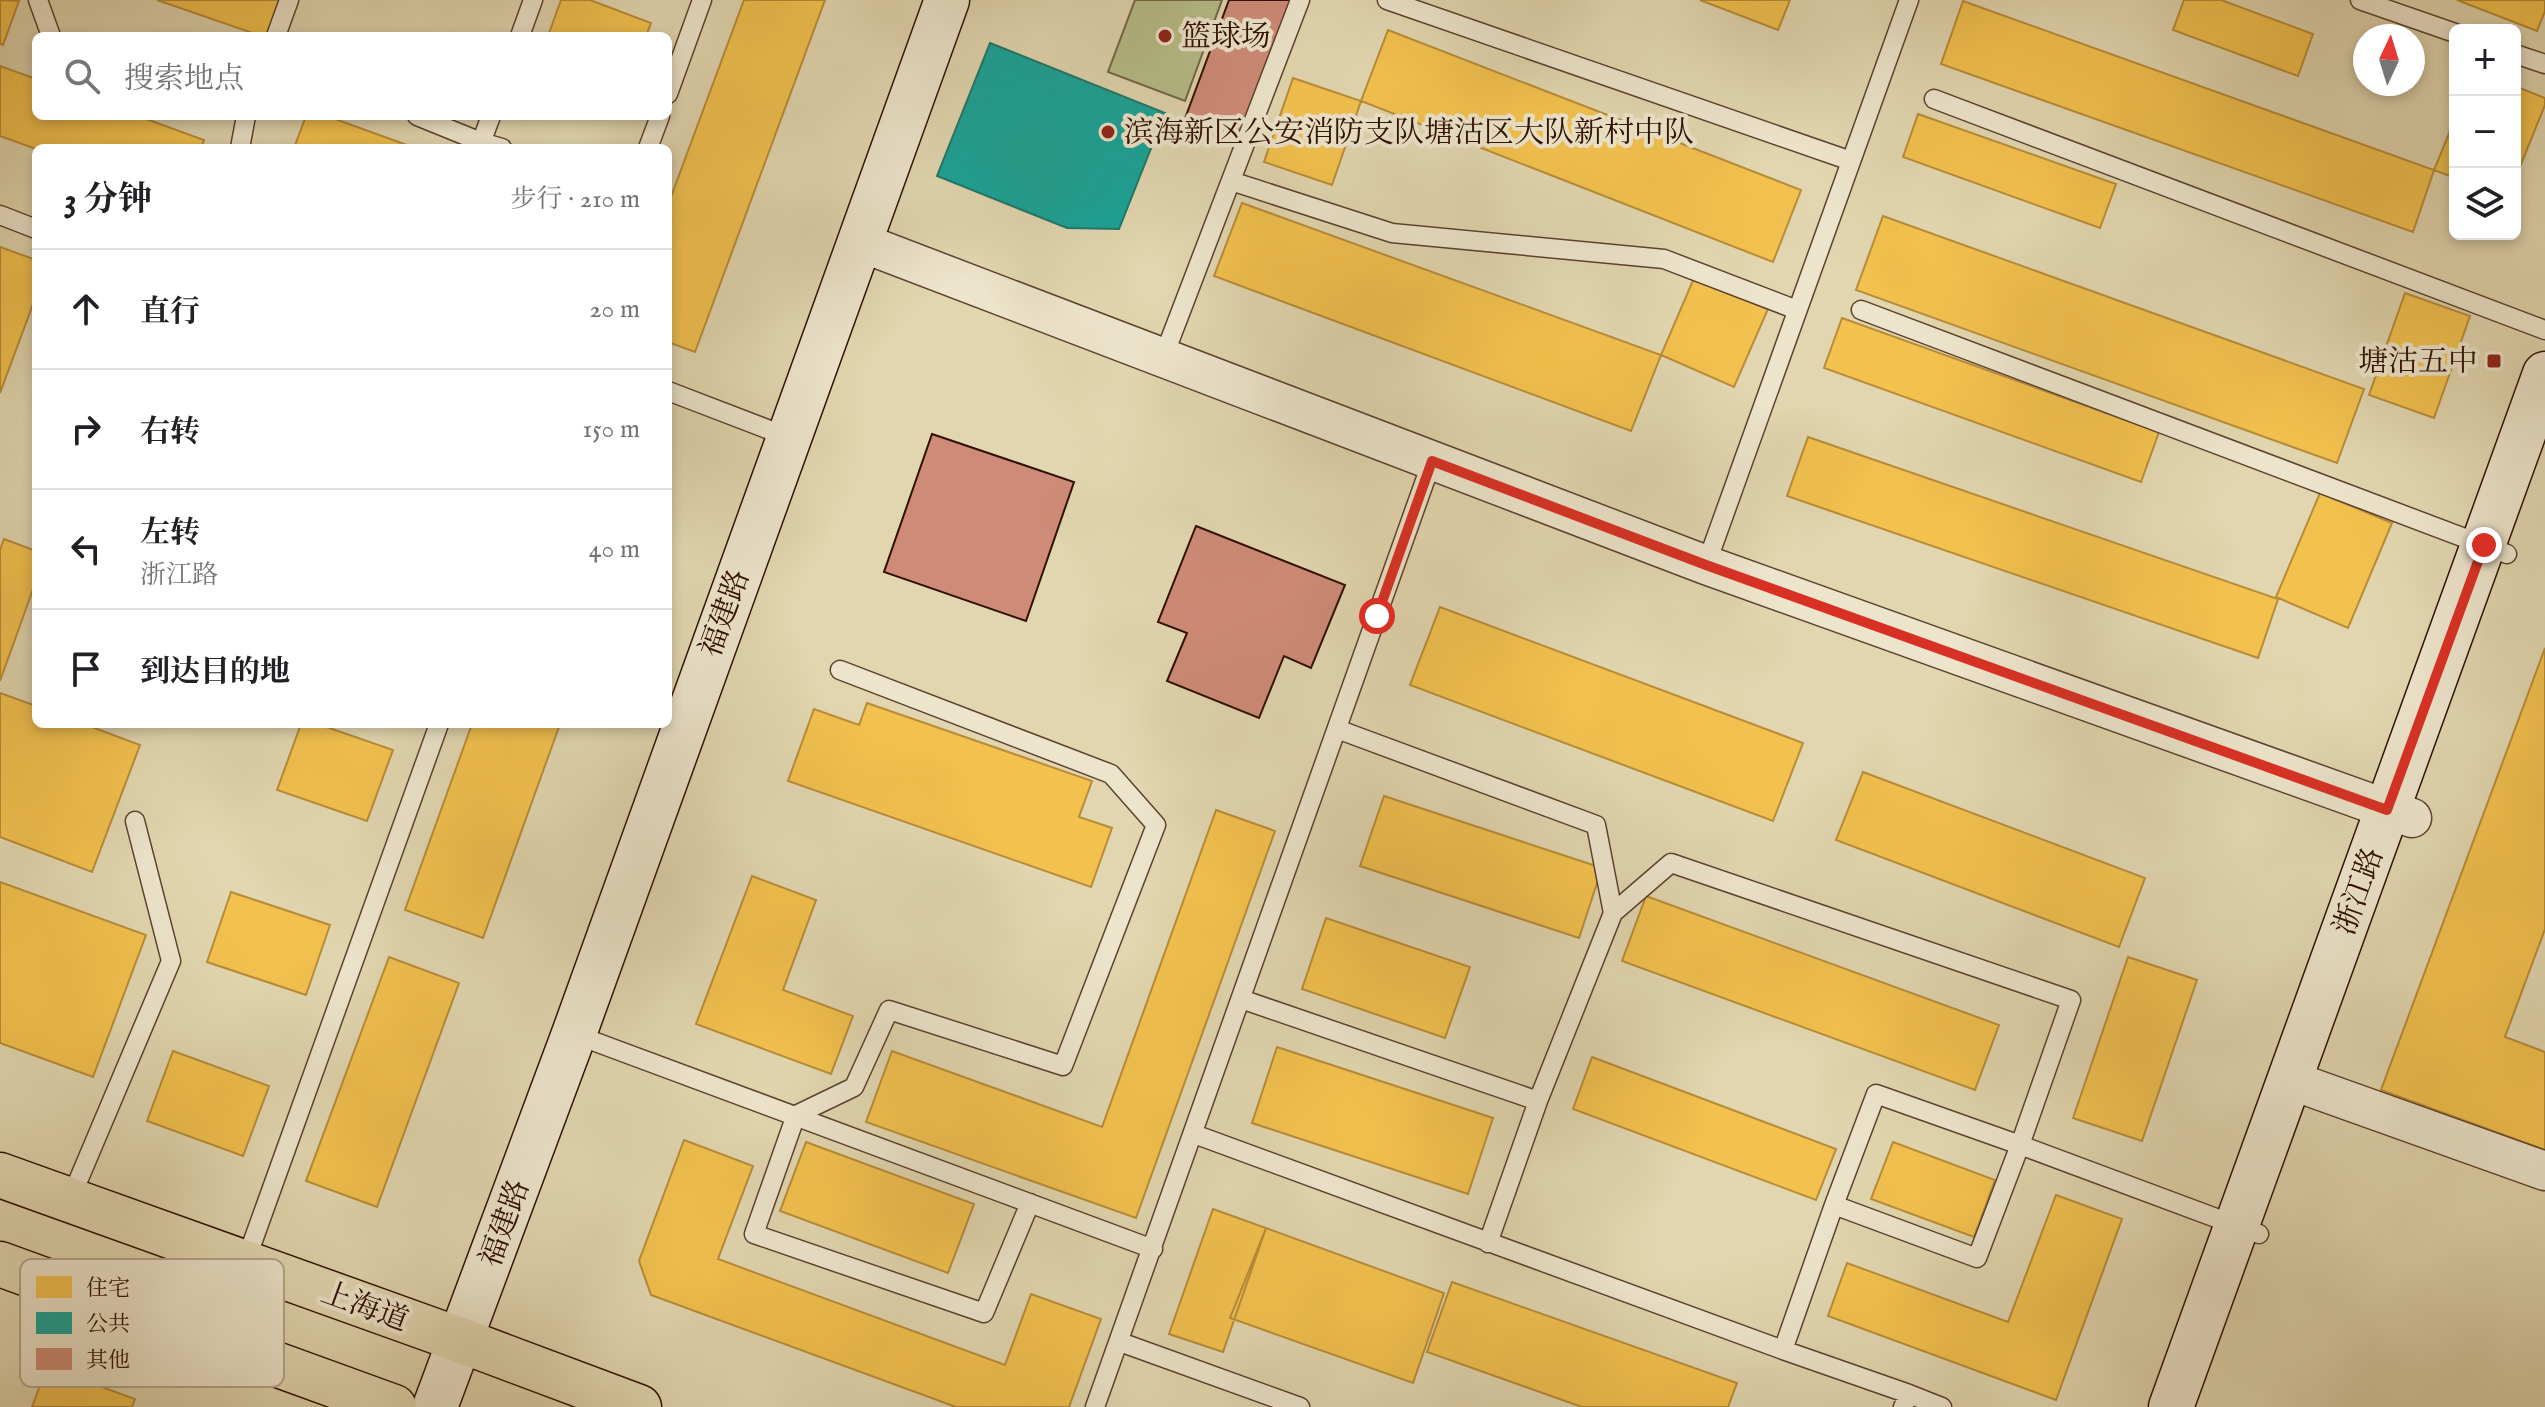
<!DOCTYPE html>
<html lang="zh">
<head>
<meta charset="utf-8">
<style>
  body { margin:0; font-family:"IM FELL English","Noto Serif SC",serif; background:#f6f6f6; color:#202124 }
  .controls { position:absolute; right:24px; top:24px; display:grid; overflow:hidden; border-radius:12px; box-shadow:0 4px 12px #0003 }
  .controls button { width:72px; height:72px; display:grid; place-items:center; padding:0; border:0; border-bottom:2px solid #e0e0e0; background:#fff; color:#202124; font:40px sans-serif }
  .compass { position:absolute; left:2353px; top:24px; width:72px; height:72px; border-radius:50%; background:#fff; box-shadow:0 4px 12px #0003; rotate:4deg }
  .stop { position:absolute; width:24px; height:24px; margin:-18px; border:6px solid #d93025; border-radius:50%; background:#fff }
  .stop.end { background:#d93025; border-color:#fff; box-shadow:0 2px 8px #0008 }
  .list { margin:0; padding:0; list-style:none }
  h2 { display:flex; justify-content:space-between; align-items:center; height:104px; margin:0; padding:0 32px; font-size:34px }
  h2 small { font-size:26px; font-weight:400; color:#757577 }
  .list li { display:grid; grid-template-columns:52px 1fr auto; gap:24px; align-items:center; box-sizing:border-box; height:120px; padding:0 32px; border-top:2px solid #e0e0e0 }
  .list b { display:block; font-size:30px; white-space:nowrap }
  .list p { margin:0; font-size:26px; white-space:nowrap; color:#757577 }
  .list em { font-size:26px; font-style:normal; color:#757577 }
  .icon { flex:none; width:44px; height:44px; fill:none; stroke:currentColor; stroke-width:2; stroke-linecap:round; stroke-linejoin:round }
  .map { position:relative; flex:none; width:2545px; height:1407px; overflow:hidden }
  .search { position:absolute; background:#fff; box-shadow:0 4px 12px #0003; left:32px; top:32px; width:640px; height:88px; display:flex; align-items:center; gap:20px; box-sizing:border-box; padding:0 28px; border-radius:12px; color:#757577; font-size:30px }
  .panel { position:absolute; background:#fff; box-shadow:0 4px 12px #0003; left:32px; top:144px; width:640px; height:584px; border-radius:12px }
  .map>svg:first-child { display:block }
  .park { fill:#b5bd89; stroke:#726646; stroke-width:2 }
  .homes { fill:#f2c14e; stroke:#b88c38; stroke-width:2 }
  .public { fill:#17a398; stroke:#1e776b; stroke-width:2 }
  .building { fill:#ce8b77; stroke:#301003; stroke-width:2 }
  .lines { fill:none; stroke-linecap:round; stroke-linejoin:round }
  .lane-casing { stroke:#5c422e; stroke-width:21 }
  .street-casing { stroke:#5c422e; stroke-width:41 }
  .secondary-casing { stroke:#301003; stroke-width:47 }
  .primary-casing { stroke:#301003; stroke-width:47 }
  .lane { stroke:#ece4cb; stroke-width:18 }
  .street { stroke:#ece4cb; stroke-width:38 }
  .secondary { stroke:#ece4cb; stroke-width:44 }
  .primary { stroke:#e1d6af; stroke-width:44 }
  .route { stroke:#d93025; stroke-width:10 }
  .poi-dot { fill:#8f2418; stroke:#ece4cb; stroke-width:3 }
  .labels { text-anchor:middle; stroke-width:8; stroke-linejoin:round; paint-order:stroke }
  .poi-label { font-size:30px; fill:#301003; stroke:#ece4cb; text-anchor:start }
  .street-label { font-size:30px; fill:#301003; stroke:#ece4cb }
  .key { fill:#ece4cb; stroke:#b4a48f; stroke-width:2 }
  .key-label { font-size:22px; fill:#301003 }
</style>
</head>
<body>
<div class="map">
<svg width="2545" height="1407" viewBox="0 0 2545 1407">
  <rect width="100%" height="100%" fill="#e1d6af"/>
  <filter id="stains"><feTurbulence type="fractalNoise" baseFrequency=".0025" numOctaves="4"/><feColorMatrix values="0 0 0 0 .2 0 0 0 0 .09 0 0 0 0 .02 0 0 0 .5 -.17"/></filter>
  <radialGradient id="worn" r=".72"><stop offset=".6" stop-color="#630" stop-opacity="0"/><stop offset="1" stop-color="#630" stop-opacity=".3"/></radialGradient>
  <path class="park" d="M 1135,0 L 1222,0 L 1185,101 L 1108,72 Z"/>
  <path class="homes" d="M 0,0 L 19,1 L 3,45 L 0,44 Z
    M 157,0 L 280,0 L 268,36 L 261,36 Z
    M 561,0 L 590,0 L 651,23 L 646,36 L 548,36 Z
    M 744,0 L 825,0 L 695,352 L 668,342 L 668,205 Z
    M 1700,0 L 1790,0 L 1778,30 Z
    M 2184,0 L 2221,0 L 2313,34 L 2298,76 L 2173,30 Z
    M 2457,0 L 2545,0 L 2545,11 L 2537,31 Z
    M 1963,1 L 2434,170 L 2413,232 L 1941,64 Z
    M 1388,30 L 1801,190 L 1773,262 L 1361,101 Z
    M 0,66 L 36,79 L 36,116 L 138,116 L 204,140 L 201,148 L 36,149 L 0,136 Z
    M 1293,78 L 1361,101 L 1332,185 L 1264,162 Z
    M 2515,86 L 2545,98 L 2545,105 L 2515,179 Z
    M 1918,114 L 2116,184 L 2100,228 L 1903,157 Z
    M 306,116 L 327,116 L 415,148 L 294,148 Z
    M 2455,119 L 2455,178 L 2434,170 Z
    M 1242,203 L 1661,355 L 1631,431 L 1214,276 Z
    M 1883,216 L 2364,389 L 2337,463 L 1856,290 Z
    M 0,247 L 36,260 L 36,296 L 0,393 Z
    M 1694,278 L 1768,309 L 1734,387 L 1661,355 Z
    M 2405,293 L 2470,316 L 2434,418 L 2369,395 Z
    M 1842,318 L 2159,432 L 2141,482 L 1824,368 Z
    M 1808,437 L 2278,599 L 2258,658 L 1787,496 Z
    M 2320,493 L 2392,523 L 2348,628 L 2276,597 Z
    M 4,539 L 36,551 L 36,581 L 0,681 L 0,550 Z
    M 1440,607 L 1803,743 L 1773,821 L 1410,685 Z
    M 2545,648 L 2545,929 L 2505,1037 L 2545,1052 L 2545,1150 L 2381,1090 Z
    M 0,693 L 36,706 L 36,724 L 84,724 L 140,745 L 92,872 L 0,837 Z
    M 867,703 L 1092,781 L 1079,817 L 1112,828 L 1091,887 L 788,781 L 814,709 L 859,725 Z
    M 301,724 L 318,724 L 393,750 L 367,821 L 277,790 Z
    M 472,724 L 560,724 L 483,938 L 405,910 Z
    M 1863,772 L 2145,878 L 2119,947 L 1836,840 Z
    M 1384,796 L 1602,868 L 1579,938 L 1360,866 Z
    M 1216,810 L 1275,831 L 1136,1218 L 866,1122 L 892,1051 L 1102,1127 Z
    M 752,876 L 816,900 L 783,990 L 853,1016 L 831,1074 L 696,1024 Z
    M 0,882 L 146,935 L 93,1077 L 0,1043 Z
    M 231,892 L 330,925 L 306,995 L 207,962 Z
    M 1646,896 L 1999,1025 L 1975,1090 L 1622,961 Z
    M 1326,918 L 1470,967 L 1445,1038 L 1302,989 Z
    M 389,957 L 459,983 L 377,1207 L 306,1181 Z
    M 2128,957 L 2197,980 L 2142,1141 L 2073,1118 Z
    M 1277,1047 L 1493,1118 L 1468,1194 L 1252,1123 Z
    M 173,1051 L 269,1086 L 243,1156 L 147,1121 Z
    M 1592,1057 L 1836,1149 L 1816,1200 L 1573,1109 Z
    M 684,1140 L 753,1166 L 718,1259 L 1005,1365 L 1031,1294 L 1101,1319 L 1069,1407 L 956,1407 L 651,1295 L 639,1261 Z
    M 806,1142 L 974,1204 L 948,1273 L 780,1211 Z
    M 1893,1142 L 1995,1180 L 1974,1237 L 1871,1199 Z
    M 2056,1195 L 2122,1219 L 2056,1400 L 1828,1316 L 1847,1263 L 2008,1322 Z
    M 1213,1209 L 1266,1228 L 1223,1352 L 1169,1334 Z
    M 1266,1228 L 1444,1293 L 1413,1383 L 1230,1318 Z
    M 1452,1282 L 1737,1383 L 1728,1407 L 1582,1407 L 1427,1352 Z
    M 47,1367 L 135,1399 L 132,1407 L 32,1407 Z"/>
  <path class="public" d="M 990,43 L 1165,113 L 1119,229 L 1067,228 L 937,176 Z"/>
  <path class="building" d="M 1229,0 L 1295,0 L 1242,145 L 1183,124 Z
    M 932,434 L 1074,482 L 1026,621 L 884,572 Z
    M 1196,526 L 1345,585 L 1311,668 L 1284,656 L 1259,718 L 1167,681 L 1187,633 L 1158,622 Z"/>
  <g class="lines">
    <defs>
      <path id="lane" d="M 38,0 L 51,36
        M 1387,0 L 1851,161
        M 2360,0 L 2455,33
        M 276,36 L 289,0
        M 520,36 L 533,0
        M 2515,54 L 2545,64
        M 668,94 L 702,0
        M 1934,99 L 2545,330
        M 417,116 L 481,142 L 502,148
        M 240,148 L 246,116
        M 479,148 L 491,116
        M 648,148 L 660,116
        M 1231,181 L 1392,233 L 1664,259 L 1797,310
        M 0,215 L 36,229
        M 1861,310 L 2507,554
        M 1163,358 L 1300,0
        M 668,391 L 788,437
        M 1706,565 L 1909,0
        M 840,670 L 1111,774 L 1156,825 L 1063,1066 L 889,1010 L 854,1087 L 796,1115 L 754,1234 L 984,1313 L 1030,1203
        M 1337,729 L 1596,825 L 1613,913 L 1538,1101
        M 1613,913 L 1671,863 L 2071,1000 L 2020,1145 L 1876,1094 L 1834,1205
        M 1241,999 L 1538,1101 L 1488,1243
        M 574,1034 L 1153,1249
        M 1194,1134 L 1783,1350
        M 70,1200 L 171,961 L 135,821
        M 245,1263 L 439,724
        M 1120,1342 L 1300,1407
        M 1909,1394 L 1783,1350 L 1834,1205 L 1977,1258 L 2020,1145 L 2259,1234
        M 1095,1407 L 1432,461
        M 1903,1407 L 1909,1394 L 1942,1407"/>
      <path id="street" d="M 860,242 L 1706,565 L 2412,818
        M 2290,1080 L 2545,1171"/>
      <path id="secondary" d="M 435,1407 L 574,1034 L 947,0
        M 2171,1407 L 2545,374"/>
      <path id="primary" d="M 0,1175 L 460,1340 L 639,1407
        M 0,1264 L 394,1407"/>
    </defs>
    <use href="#lane" class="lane-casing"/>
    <use href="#street" class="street-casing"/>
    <use href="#secondary" class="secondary-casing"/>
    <use href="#primary" class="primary-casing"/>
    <use href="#lane" class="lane"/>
    <use href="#street" class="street"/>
    <use href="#secondary" class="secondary"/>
    <use href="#primary" class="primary"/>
  </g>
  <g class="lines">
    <path class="route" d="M 1377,616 L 1432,461 L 1706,565 L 2387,810 L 2484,545"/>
  </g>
  <g class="poi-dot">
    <circle cx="1165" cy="36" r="8"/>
    <circle cx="1108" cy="132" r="8"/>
    <rect x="2486" y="353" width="16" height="16" rx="4"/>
  </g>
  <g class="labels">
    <g class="poi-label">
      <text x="1181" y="46">篮球场</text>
      <text x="1124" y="142">滨海新区公安消防支队塘沽区大队新村中队</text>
      <text x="2478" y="371" text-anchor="end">塘沽五中</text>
    </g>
    <g class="street-label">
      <text transform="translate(724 613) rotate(-70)" y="10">福建路</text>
      <text transform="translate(2358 891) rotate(-70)" y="10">浙江路</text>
      <text transform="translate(504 1223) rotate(-70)" y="10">福建路</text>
      <text transform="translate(365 1306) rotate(20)" y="10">上海道</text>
    </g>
  </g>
  <rect x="20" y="1259" width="264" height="128" rx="12" class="key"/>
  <rect x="36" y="1276" width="36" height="22" fill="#f2c14e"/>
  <rect x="36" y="1312" width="36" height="22" fill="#17a398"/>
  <rect x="36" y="1348" width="36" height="22" fill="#ce8b77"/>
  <g class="key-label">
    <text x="86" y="1295">住宅</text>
    <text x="86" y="1331">公共</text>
    <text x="86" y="1367">其他</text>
  </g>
  <rect width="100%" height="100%" filter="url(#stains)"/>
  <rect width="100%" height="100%" fill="url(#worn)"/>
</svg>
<div class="controls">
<button>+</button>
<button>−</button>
<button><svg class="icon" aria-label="layers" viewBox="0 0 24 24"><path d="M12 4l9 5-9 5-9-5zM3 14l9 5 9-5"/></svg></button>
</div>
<svg class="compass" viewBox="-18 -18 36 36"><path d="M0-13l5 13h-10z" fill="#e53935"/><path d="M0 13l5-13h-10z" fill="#757577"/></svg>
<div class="stop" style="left:1377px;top:616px"></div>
<div class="stop end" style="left:2484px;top:545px"></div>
<div class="search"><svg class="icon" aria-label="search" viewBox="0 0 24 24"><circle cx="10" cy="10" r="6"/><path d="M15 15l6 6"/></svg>搜索地点</div>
<section class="panel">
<h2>3 分钟<small>步行 · 210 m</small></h2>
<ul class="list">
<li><svg class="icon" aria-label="ahead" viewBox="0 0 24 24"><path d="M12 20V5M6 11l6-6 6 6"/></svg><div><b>直行</b></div><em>20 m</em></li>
<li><svg class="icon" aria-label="right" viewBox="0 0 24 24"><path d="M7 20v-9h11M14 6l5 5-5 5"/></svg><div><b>右转</b></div><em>150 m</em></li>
<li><svg class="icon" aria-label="left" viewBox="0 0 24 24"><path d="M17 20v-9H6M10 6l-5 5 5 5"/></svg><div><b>左转</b><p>浙江路</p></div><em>40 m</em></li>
<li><svg class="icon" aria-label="arrive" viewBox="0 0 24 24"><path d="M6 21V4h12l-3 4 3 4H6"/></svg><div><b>到达目的地</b></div></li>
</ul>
</section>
</div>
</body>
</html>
